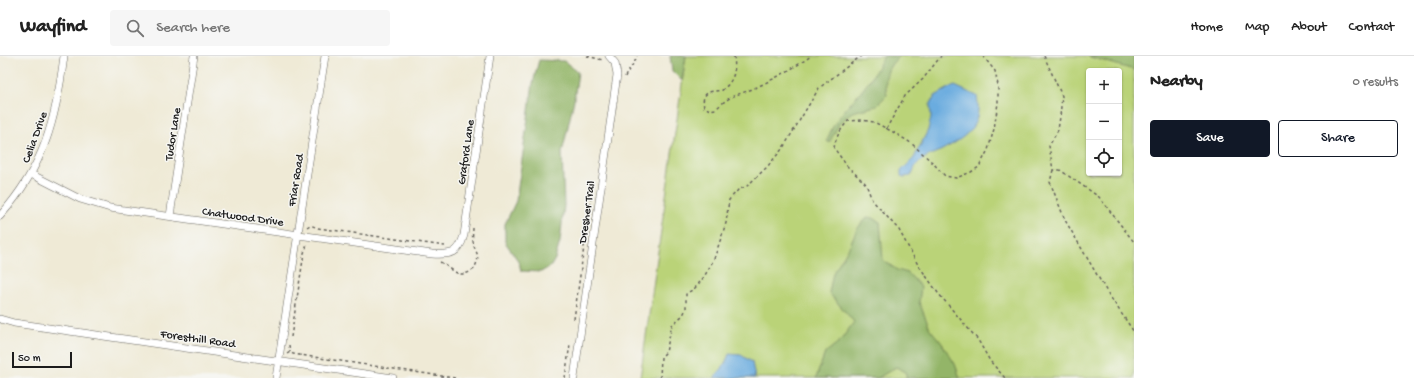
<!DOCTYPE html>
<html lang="en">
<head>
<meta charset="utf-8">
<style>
  body { margin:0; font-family:"Gochi Hand",sans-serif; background:#f6f6f6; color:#222 }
  .controls { position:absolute; right:12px; top:12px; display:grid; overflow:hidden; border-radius:4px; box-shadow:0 1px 3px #0004 }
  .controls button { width:36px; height:36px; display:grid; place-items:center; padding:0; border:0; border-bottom:1px solid #e0e0e0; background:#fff; color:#222; font:20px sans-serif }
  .scale { position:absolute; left:12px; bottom:10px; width:60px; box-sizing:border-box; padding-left:4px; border:2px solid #1c1c1c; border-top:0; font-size:11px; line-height:14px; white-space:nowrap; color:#1c1c1c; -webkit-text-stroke:3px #f6f6f2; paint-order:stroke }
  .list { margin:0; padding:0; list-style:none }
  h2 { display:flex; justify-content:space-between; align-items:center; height:52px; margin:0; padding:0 16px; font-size:17px }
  h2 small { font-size:13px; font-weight:400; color:#767676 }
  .actions { display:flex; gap:8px; padding:12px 16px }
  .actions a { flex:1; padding:9px 0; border:1px solid #111827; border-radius:4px; text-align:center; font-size:14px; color:#111827 }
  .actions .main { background:#111827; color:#fff }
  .icon { flex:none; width:22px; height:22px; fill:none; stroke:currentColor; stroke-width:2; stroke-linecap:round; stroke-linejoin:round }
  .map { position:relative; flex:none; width:1134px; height:322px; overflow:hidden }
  header { display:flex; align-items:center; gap:24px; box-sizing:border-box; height:56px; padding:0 20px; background:#fff; border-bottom:1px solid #e0e0e0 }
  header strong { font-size:19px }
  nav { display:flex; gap:22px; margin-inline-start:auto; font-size:14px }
  .search { width:280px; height:36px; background:#f6f6f6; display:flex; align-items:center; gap:10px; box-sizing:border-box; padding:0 14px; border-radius:4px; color:#767676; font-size:15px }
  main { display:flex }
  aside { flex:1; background:#fff }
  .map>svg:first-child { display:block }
  .green { fill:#bad378; stroke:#6b784a; fill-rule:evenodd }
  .forest { fill:#93b568; stroke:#586842 }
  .water { fill:#6bacdf; stroke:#44647e }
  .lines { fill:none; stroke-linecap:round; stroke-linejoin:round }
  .minor-casing { stroke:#66645d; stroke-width:8 }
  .path { stroke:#66645d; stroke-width:1.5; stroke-dasharray:3 3; stroke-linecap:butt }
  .minor { stroke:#fff; stroke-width:7 }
  .labels { text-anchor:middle; stroke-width:3; stroke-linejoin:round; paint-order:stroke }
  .street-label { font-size:12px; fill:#1c1c1c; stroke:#f6f6f2 }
</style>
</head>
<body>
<header>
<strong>Wayfind</strong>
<div class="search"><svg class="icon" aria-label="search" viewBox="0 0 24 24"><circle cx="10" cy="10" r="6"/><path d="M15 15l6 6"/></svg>Search here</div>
<nav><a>Home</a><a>Map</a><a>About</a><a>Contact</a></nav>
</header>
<main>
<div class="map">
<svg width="1134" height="322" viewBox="0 0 1134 322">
  <rect width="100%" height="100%" fill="#f6f6f2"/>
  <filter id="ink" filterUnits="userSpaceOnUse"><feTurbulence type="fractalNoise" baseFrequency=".025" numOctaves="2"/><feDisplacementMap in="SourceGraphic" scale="8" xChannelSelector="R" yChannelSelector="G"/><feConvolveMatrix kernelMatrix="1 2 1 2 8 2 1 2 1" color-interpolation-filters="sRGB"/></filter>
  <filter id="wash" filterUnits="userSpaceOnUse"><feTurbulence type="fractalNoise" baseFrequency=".012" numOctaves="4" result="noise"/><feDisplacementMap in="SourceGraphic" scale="16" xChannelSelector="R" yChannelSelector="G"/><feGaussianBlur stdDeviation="0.9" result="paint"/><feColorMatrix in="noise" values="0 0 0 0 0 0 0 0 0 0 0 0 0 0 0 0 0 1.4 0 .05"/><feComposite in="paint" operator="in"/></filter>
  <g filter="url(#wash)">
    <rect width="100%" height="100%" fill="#efead6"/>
    <path class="green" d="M 686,0 L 1134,0 L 1134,322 L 640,322 ZM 1089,15 L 1119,15 L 1119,117 L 1089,117 Z"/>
    <path class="forest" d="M 670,0 L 686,0 L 682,25 L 672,15 Z
      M 884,0 L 899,0 C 886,13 884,20 887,39 L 876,50 L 852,56 L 839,68 L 829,87 L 827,85 C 833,65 845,54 858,39 C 869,27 876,14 884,0 Z
      M 1087,0 L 1134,0 L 1134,14 Z
      M 539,4 L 564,5 L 578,16 L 574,44 L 562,97 L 564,149 L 560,186 L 555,203 L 551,210 L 541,216 L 521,215 L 519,206 L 505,186 L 505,168 L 516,145 L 533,27 Z
      M 867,161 L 873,162 L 880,166 L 883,204 L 897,214 L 908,217 L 921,231 L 919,246 L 930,273 L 941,286 L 955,308 L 960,322 L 906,322 L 906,316 L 896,311 L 878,322 L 816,322 L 825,297 L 840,285 L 854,266 L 829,237 L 833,217 L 849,191 L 857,173 Z"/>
    <path class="water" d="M 955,30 L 977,40 C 983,71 965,82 940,95 C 932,98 925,101 918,107 C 915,110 913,116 911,120 L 904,121 L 901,120 L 901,115 L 914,102 L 928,74 L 931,61 L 930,49 L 935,40 L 949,32 Z
      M 729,298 L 741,299 L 752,306 L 755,322 L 714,322 L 724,310 Z"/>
  </g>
  <g filter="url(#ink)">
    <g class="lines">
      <defs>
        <path id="minor" d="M 31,118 L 80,143 L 110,152 L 432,198 C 452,199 459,198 464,179 L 490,0
          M 0,160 C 44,111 56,64 64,0
          M 170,160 L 194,0
          M 0,263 L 14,267 L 393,322
          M 276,322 L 325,0
          M 574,322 L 617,19 L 615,7 L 609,0"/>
      </defs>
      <use href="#minor" class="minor-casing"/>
      <path class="path" d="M 587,0 L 603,4
        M 734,0 C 736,16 734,25 721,35 C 708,34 701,38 704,51 L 710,54 L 716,53 C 731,38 739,39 757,31 C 776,22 794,12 811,0
        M 983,0 L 995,15 L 998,29 L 998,47 L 994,73 L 988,94 L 979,111 L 971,116 L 956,122 L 945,120 L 933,107 L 911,87 L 893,76 L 874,66 L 862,64 L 848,65 C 840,74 836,81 834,92 L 847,110 L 866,128 L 872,144 L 899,174 L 917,207 L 938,237 L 978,284 L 990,305 L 1005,322
        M 1044,0 L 1062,40 L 1060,61 L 1058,74 L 1049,90 L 1053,114 L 1060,114 L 1099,141 L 1134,186
        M 625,21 C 628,13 635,8 637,0
        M 886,73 L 905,40 L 923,23 L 941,0
        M 1053,114 L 1050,126 L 1065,164 L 1107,236 L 1134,276
        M 307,171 L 310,169 L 318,172 L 445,190
        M 440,206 C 454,213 458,225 474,213 C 482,197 475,199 473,185 C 472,181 473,176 473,172
        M 574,263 L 591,140
        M 291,281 L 304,197 L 307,189
        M 289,289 L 290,296
        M 287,298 L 290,296 L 293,298 L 455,322
        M 565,322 L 570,288
        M 660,322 L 661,301 L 666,296 L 672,269 L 683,259 L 686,253 L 686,238 L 695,232 L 704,221 L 714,203 L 726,167 L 729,144 L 738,134 L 747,130 L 767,111 L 783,92 L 819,32 L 861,0"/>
      <use href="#minor" class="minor"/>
    </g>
  </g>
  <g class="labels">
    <g class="street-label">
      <text transform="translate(172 78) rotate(-81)" y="4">Tudor Lane</text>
      <text transform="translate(34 81) rotate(-70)" y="4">Celia Drive</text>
      <text transform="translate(465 96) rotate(-82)" y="4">Graford Lane</text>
      <text transform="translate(295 124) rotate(-81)" y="4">Friar Road</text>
      <text transform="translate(586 156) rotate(-82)" y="4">Dresher Trail</text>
      <text transform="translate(243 160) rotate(8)" y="4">Chatwood Drive</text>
      <text transform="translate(198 282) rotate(8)" y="4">Foresthill Road</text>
    </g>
  </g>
</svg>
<div class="controls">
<button>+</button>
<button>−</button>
<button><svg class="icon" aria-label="locate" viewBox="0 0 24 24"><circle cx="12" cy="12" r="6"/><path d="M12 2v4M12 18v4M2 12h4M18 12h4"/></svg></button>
</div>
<div class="scale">50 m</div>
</div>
<aside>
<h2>Nearby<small>0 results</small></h2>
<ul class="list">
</ul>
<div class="actions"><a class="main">Save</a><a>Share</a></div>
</aside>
</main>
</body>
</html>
